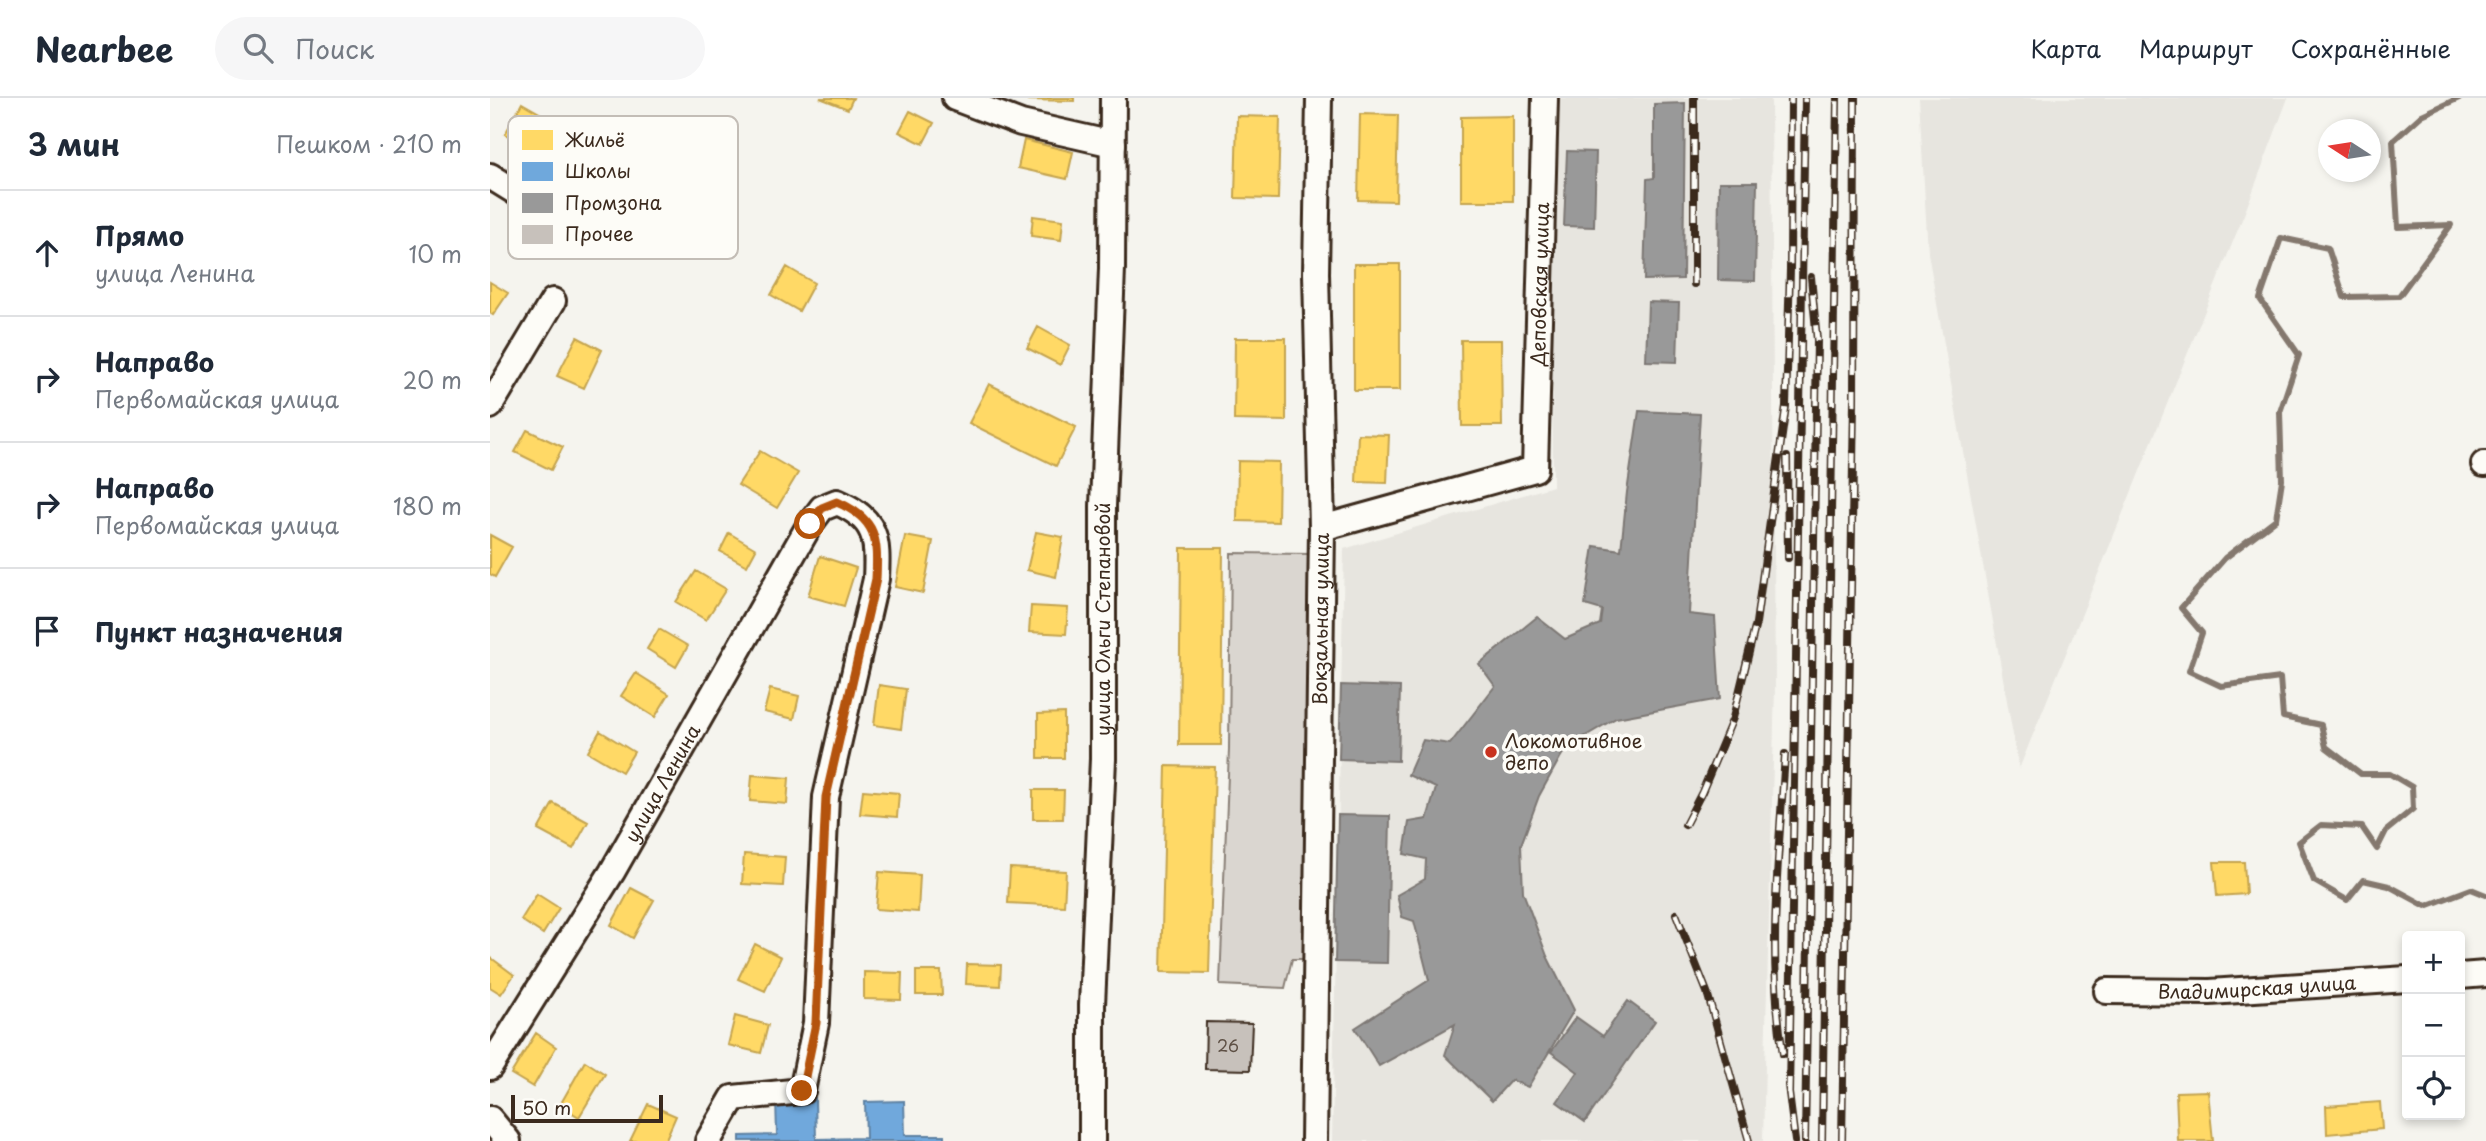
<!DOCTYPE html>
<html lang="ru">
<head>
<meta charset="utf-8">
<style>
  body { margin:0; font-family:"Playpen Sans",sans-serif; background:#f6f6f7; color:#1f2937 }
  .controls { position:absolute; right:21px; bottom:21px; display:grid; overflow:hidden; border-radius:7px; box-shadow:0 4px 10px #0003 }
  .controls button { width:63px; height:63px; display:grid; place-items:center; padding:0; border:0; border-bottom:2px solid #e0e1e3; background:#fff; color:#1f2937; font:35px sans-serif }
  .compass { position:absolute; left:1828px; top:21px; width:63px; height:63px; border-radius:50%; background:#fff; box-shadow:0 4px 10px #0003; rotate:282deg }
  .scale { position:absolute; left:21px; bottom:18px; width:152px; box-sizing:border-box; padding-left:7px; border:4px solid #3b2a1e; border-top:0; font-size:19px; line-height:24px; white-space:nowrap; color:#3b2a1e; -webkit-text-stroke:5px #fdfcf7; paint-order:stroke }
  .stop { position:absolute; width:21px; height:21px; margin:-16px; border:5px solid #b45309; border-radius:50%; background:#fff }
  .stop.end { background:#b45309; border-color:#fff; box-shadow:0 2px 7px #0008 }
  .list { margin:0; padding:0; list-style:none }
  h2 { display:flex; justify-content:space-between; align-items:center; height:91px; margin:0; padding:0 28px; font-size:30px }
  h2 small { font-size:23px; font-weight:400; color:#747a83 }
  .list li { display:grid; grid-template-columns:46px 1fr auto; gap:21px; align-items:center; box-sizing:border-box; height:126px; padding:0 28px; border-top:2px solid #e0e1e3 }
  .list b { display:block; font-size:26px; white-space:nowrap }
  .list p { margin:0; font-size:23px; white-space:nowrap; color:#747a83 }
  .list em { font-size:23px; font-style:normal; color:#747a83 }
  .icon { flex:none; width:38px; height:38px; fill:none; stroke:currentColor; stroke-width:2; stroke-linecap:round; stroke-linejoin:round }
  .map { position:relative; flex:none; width:1996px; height:1043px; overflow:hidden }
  header { display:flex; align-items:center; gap:42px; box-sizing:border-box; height:98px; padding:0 35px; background:#fff; border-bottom:2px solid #e0e1e3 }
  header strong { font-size:33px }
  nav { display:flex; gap:38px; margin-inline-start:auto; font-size:24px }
  .search { width:490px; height:63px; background:#f6f6f7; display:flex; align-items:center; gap:18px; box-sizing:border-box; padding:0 24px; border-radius:38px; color:#747a83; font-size:26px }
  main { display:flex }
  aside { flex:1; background:#fff }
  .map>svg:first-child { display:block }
  .built { fill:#e7e5df }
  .green { fill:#dad6d0; stroke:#8a8077; stroke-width:2 }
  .homes { fill:#ffd966; stroke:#c4a450; stroke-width:2 }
  .schools { fill:#6fa8dc; stroke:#5f82a3; stroke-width:2 }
  .industry { fill:#999; stroke:#7d7874; stroke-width:2 }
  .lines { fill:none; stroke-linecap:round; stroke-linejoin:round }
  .stream { stroke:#84786e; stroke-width:6 }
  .building { fill:#c7c1bb; stroke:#3b2a1e; stroke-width:2 }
  .minor-casing { stroke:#3b2a1e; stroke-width:30 }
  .minor { stroke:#fdfcf7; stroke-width:24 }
  .rail-casing { stroke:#3b2a1e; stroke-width:8 }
  .rail { stroke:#fdfcf7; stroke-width:5; stroke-dasharray:16; stroke-linecap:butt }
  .route { stroke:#b45309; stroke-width:9 }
  .poi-dot { fill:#c8321e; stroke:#fdfcf7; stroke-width:2.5 }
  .labels { text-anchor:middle; stroke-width:7; stroke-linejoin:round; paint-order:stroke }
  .number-label { font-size:16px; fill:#5e5045 }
  .street-label { font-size:19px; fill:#3b2a1e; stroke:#fdfcf7 }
  .poi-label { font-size:19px; fill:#3b2a1e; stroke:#fdfcf7; text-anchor:start }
  .key { fill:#fdfcf7; stroke:#c3bdb6; stroke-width:2 }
  .key-label { font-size:19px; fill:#3b2a1e }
</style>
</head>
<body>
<header>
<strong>Nearbee</strong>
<div class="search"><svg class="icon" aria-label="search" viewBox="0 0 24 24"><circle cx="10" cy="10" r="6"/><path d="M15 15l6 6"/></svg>Поиск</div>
<nav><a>Карта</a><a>Маршрут</a><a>Сохранённые</a></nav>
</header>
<main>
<aside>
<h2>3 мин<small>Пешком · 210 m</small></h2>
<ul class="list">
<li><svg class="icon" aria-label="ahead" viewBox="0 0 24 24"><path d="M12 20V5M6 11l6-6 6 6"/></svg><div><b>Прямо</b><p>улица Ленина</p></div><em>10 m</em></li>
<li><svg class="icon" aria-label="right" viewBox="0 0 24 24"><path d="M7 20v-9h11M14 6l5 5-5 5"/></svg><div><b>Направо</b><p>Первомайская улица</p></div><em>20 m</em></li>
<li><svg class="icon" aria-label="right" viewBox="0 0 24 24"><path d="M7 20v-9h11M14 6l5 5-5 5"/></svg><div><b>Направо</b><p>Первомайская улица</p></div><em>180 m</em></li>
<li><svg class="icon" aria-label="arrive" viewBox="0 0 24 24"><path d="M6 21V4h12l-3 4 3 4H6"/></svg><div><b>Пункт назначения</b></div></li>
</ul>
</aside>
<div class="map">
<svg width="1996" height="1043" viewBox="0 0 1996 1043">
  <rect width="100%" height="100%" fill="#f5f4ee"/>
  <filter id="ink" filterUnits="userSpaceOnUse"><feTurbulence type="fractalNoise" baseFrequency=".0143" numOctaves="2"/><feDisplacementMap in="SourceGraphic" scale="14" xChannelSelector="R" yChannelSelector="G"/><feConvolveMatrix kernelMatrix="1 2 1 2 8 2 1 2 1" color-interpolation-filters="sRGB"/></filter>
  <g filter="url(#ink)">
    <path class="built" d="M 1069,0 L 1281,0 L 1285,589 L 1273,1043 L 842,1043 L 854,451 L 1063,388 L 1062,227 Z
      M 1429,0 L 1798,0 L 1755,114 L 1529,671 L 1438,155 Z"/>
    <path class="green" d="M 741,455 L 823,456 L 817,861 L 802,861 L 795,890 L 730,887 L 739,651 Z"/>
    <path class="homes" d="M 330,0 L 363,0 L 358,11 Z
      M 538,0 L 584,0 L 584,3 L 538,2 Z
      M 32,5 L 51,16 L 34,47 L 15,36 Z
      M 420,13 L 444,25 L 433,46 L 409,34 Z
      M 870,16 L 908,17 L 906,103 L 868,102 Z
      M 747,18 L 790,19 L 788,101 L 745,100 Z
      M 1023,18 L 1023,103 L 971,103 L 971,19 Z
      M 534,42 L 583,54 L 577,81 L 528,70 Z
      M 543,118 L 573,122 L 571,142 L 541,138 Z
      M 864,166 L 910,166 L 910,292 L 864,292 Z
      M 297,169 L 324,185 L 309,213 L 281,197 Z
      M 0,184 L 18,195 L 3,217 L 0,215 Z
      M 548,229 L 580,247 L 570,267 L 537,250 Z
      M 87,239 L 112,252 L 94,290 L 67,278 Z
      M 745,240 L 796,240 L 796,323 L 744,322 Z
      M 971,242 L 1011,242 L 1012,328 L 972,328 Z
      M 499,286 L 586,329 L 566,368 L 479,325 Z
      M 37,332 L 73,349 L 61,372 L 25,354 Z
      M 868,336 L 899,337 L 897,385 L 866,384 Z
      M 270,353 L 308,375 L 287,410 L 248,387 Z
      M 748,363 L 789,364 L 788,424 L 747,423 Z
      M 546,434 L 573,439 L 566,479 L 537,472 Z
      M 239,435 L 266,451 L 257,468 L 230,453 Z
      M 0,437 L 22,449 L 5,479 L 0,476 Z
      M 415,438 L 443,443 L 433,495 L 405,489 Z
      M 691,450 L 733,450 L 731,647 L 689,647 Z
      M 330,458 L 366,470 L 354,508 L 318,498 Z
      M 206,473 L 236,491 L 216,522 L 186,504 Z
      M 541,508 L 578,510 L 576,536 L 539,534 Z
      M 169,531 L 198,548 L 186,569 L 157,551 Z
      M 146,575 L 179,596 L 165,619 L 131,598 Z
      M 389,587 L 416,591 L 411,631 L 384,627 Z
      M 280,591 L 309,598 L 304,621 L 274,614 Z
      M 574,615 L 574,660 L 548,660 L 548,616 Z
      M 110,633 L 144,654 L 132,674 L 98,654 Z
      M 676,668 L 725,669 L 719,875 L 671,874 Z
      M 262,677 L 299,680 L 297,706 L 260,703 Z
      M 373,692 L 409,695 L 407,719 L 370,716 Z
      M 543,692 L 574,692 L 573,721 L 543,721 Z
      M 63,705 L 98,724 L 83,751 L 48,732 Z
      M 254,756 L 295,759 L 293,788 L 252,786 Z
      M 1724,764 L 1754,764 L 1756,796 L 1727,798 Z
      M 520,770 L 576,773 L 574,808 L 518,805 Z
      M 389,774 L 430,777 L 428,814 L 386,811 Z
      M 141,790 L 164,802 L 143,840 L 121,827 Z
      M 47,796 L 69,810 L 53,836 L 31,822 Z
      M 265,846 L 291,859 L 275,893 L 248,881 Z
      M 0,859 L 24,877 L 11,896 L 0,889 Z
      M 477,866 L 511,867 L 510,888 L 476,886 Z
      M 426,873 L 451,873 L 452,897 L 426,897 Z
      M 374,874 L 412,875 L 411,902 L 374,901 Z
      M 245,918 L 278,927 L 271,955 L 238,947 Z
      M 46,935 L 66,949 L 43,989 L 21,976 Z
      M 95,963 L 115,976 L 89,1019 L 70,1007 Z
      M 1718,993 L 1723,1043 L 1688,1043 L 1686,994 Z
      M 1890,1004 L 1892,1031 L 1837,1036 L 1836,1008 Z
      M 158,1006 L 186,1018 L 175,1043 L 140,1043 Z"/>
    <path class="schools" d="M 325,1000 L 326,1041 L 376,1040 L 375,1004 L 414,1003 L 415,1037 L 454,1037 L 454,1043 L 250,1043 L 250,1038 L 287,1037 L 286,1001 Z"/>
    <path class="industry" d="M 1195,5 L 1193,181 L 1154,182 L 1157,81 L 1164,80 L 1164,6 Z
      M 1077,53 L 1106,54 L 1104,129 L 1074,128 Z
      M 1229,84 L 1267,84 L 1265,183 L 1228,182 Z
      M 1158,204 L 1189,205 L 1187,264 L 1156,263 Z
      M 1149,313 L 1210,316 L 1199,516 L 1225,519 L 1230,601 L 1126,620 L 1077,649 L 1070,660 L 1049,698 L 1031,747 L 1033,794 L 1057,858 L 1084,912 L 1038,989 L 1021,982 L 1002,1003 L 955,957 L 965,926 L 889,968 L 865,930 L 939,882 L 924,823 L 912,819 L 907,797 L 935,781 L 936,761 L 914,756 L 919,724 L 937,721 L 946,690 L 918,677 L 933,642 L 960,646 L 1005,588 L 989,566 L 1047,519 L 1075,541 L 1110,526 L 1112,512 L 1095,507 L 1104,448 L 1131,452 L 1137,394 Z
      M 851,587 L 910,589 L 908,663 L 849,661 Z
      M 848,717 L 900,718 L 897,865 L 845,864 Z
      M 1138,903 L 1165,923 L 1095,1024 L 1067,1004 L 1088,974 L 1061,954 L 1086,919 L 1113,938 Z"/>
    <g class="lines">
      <path class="stream" d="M 1969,0 L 1932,17 L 1903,43 L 1908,129 L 1961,127 L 1909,198 L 1854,199 L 1838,150 L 1791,140 L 1770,201 L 1809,257 L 1790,314 L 1792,382 L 1786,421 L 1735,460 L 1691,510 L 1712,535 L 1699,573 L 1731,588 L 1790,580 L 1793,619 L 1831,627 L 1836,649 L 1871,676 L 1900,676 L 1922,689 L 1923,711 L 1896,733 L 1887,751 L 1872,729 L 1831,727 L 1809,744 L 1824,783 L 1857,802 L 1873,782 L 1899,788 L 1936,808 L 1981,791 L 1996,797"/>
    </g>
    <path class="building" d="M 716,924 L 762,925 L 760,972 L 715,971 Z"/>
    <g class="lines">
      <defs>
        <g id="minor">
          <path d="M 465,0 L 531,25 L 623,46"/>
          <path d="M 0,78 L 66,119"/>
          <path d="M 0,308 L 63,203"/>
          <path d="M 1994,366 L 1996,366"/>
          <path id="s1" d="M 832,430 L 1045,371 L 1055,0"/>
          <path d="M 1970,878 L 1996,876"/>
          <path id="s2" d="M 1617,893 L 1720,894 L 1917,881"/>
          <path id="s3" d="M 0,969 L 122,774 L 320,426 L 332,410 L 347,404 C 387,421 388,441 386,481 L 336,699 L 326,925 L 312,993 L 243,1000 L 218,1043"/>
          <path d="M 0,1021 L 18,1043"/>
          <path id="s4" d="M 602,1043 L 602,907 L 613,661 L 613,408 L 622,170 L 623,0"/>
          <path id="s5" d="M 824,1043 L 832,430 L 826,175 L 829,0"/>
        </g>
      </defs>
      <use href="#minor" class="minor-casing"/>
      <use href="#minor" class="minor"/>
      <defs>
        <path id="rail" d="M 1204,186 L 1204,0
          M 1297,359 L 1298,460
          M 1195,727 L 1212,694 L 1243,620 L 1266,525 L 1296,308 L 1300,171 L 1301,0
          M 1186,816 L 1217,894 L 1259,1043
          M 1293,956 C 1277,858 1289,755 1295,656
          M 1298,987 L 1305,1043
          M 1299,996 L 1315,0
          M 1315,1043 L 1327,242 L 1321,179
          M 1332,1043 L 1347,0
          M 1352,1043 L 1364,304 L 1365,0"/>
      </defs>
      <use href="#rail" class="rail-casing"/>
      <use href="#rail" class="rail"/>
    </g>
  </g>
  <g class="lines" filter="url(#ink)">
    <path class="route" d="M 312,993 L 326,925 L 336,699 L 386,481 C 388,441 387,421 347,404 L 332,410 L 320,426"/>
  </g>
  <circle class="poi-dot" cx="1001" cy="654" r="7"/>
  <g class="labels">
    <g class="number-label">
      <text x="738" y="954">26</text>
    </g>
    <g class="street-label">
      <text dy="7" stroke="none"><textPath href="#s1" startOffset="406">Деповская улица</textPath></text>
      <text dy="7" stroke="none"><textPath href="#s5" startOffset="522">Вокзальная улица</textPath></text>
      <text dy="7" stroke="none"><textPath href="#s4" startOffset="522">улица Ольги Степановой</textPath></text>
      <text dy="7" stroke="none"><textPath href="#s3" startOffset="332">улица Ленина</textPath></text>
      <text dy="7" stroke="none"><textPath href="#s2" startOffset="150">Владимирская улица</textPath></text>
    </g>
    <g class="poi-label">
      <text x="1015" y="650">Локомотивное<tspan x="1015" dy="22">депо</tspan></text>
    </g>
  </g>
  <rect x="18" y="18" width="230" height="143" rx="10" class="key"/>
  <rect x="32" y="32" width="31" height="20" fill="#ffd966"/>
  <rect x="32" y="64" width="31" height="19" fill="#6fa8dc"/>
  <rect x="32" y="95" width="31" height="20" fill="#999"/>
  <rect x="32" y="127" width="31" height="19" fill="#c7c1bb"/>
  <g class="key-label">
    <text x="75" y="49">Жильё</text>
    <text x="75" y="80">Школы</text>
    <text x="75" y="112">Промзона</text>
    <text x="75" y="143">Прочее</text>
  </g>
</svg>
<div class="controls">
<button>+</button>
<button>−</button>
<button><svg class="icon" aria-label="locate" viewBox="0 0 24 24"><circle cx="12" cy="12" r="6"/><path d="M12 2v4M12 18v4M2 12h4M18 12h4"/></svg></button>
</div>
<svg class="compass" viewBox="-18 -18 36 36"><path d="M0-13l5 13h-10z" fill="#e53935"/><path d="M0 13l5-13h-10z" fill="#747a83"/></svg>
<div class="scale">50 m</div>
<div class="stop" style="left:320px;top:426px"></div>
<div class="stop end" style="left:312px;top:993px"></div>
</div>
</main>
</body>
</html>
